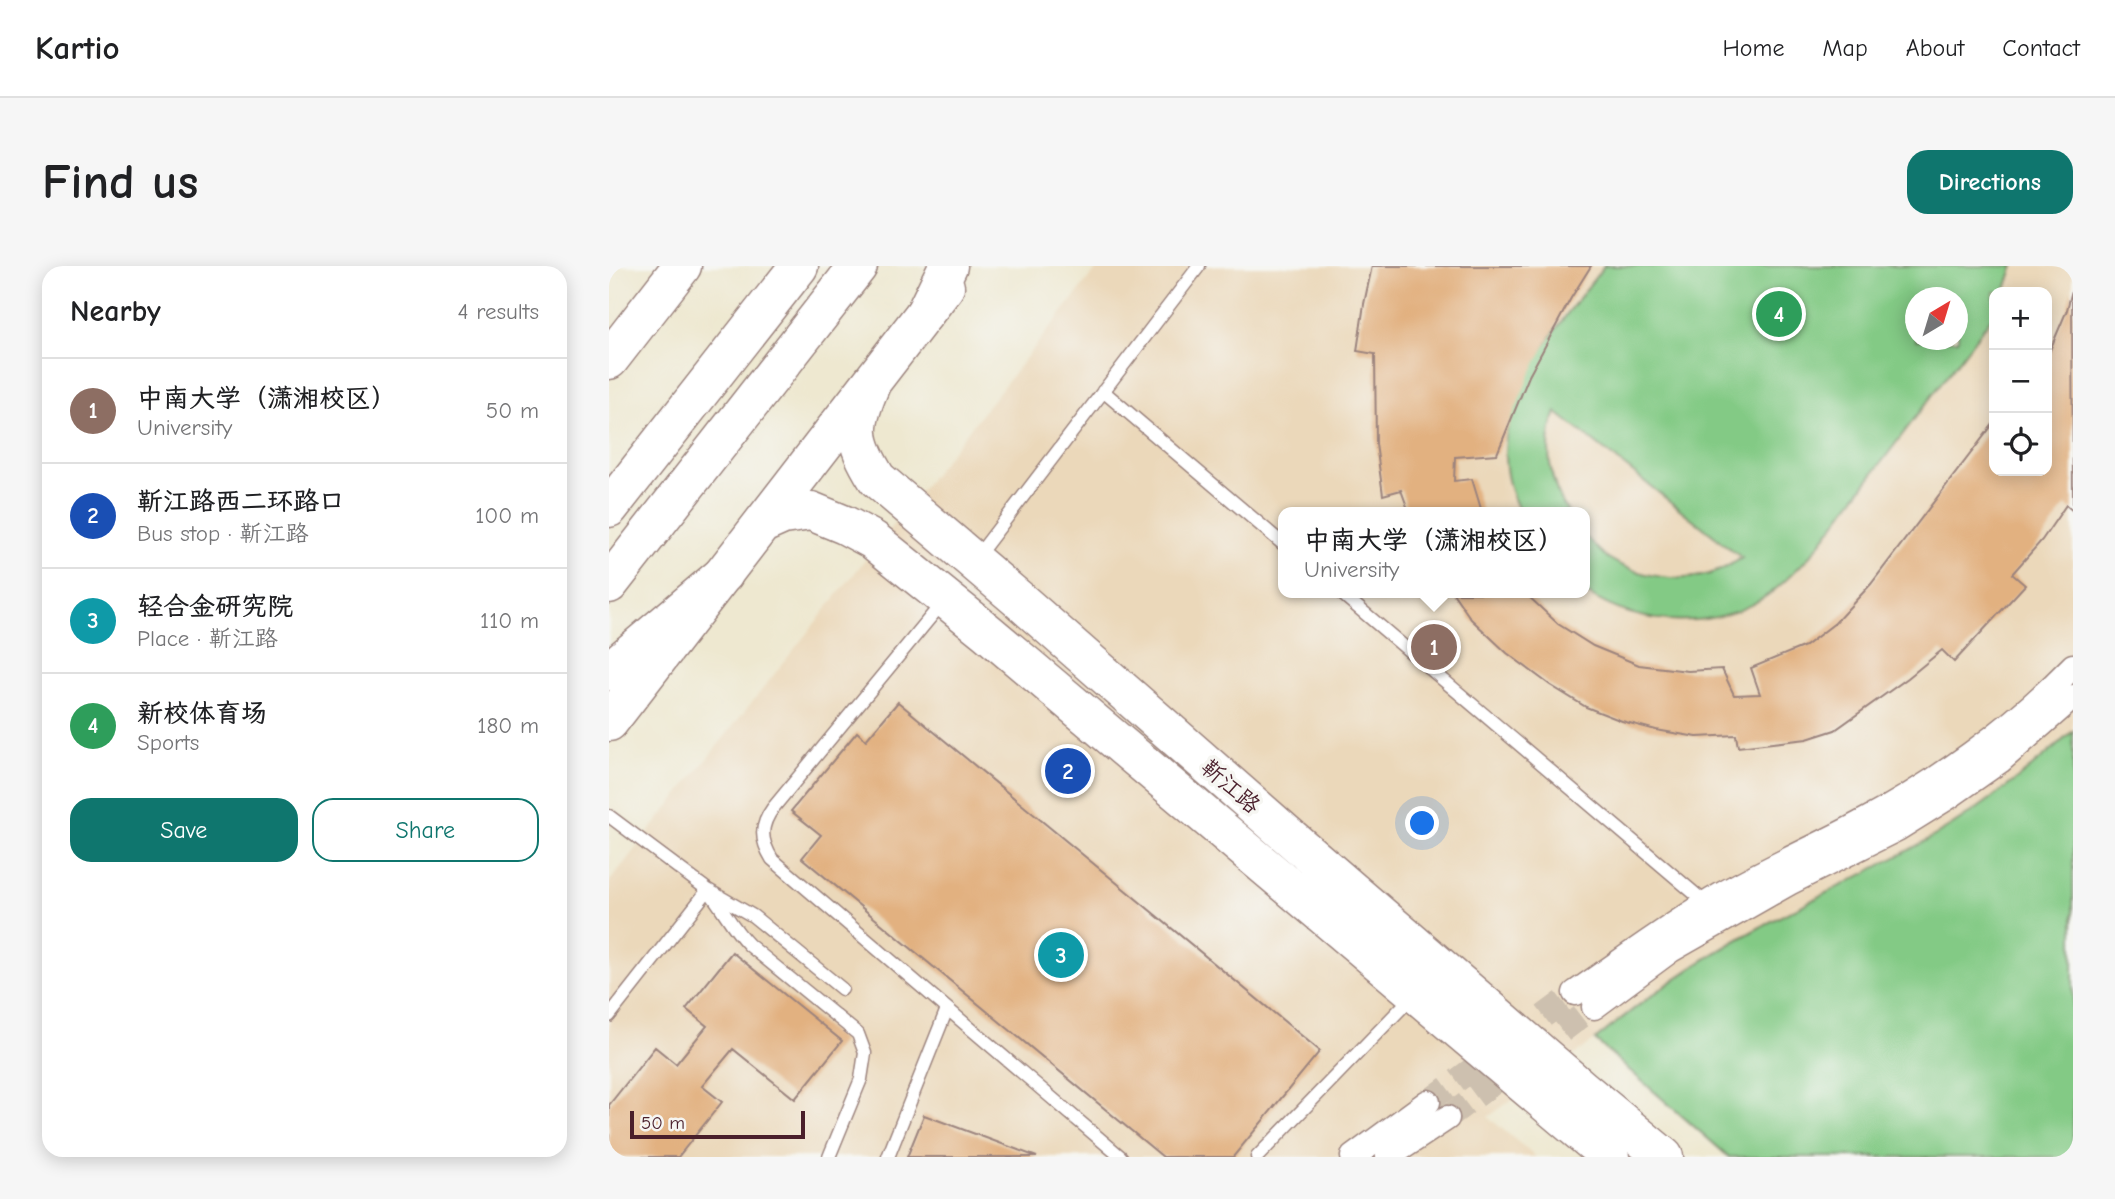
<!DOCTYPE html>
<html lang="en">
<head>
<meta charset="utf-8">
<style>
  body { margin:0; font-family:"Comic Neue","LXGW WenKai TC",sans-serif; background:#f6f6f6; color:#202124 }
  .controls { position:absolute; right:21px; top:21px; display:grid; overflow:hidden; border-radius:14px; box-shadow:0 4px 18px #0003 }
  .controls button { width:63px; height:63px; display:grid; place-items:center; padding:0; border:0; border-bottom:2px solid #e0e0e0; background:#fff; color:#202124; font:35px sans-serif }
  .compass { position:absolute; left:1296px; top:21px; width:63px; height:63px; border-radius:50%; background:#fff; box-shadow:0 4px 18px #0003; rotate:38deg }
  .scale { position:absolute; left:21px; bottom:18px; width:175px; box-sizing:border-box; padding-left:7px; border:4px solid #4a1f2b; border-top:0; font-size:19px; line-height:24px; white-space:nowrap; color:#4a1f2b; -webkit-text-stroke:5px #f6f6f2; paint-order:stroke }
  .you { position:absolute; left:814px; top:558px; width:24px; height:24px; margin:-18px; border:5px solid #fff; border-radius:50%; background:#1a73e8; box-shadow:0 0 0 10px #1a73e833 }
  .badge { display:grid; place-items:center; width:46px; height:46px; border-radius:50%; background:#0f766e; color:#fff; font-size:23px; font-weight:700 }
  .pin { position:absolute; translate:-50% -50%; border:4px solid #fff; box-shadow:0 2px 7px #0006 }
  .popup { position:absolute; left:669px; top:241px; width:312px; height:91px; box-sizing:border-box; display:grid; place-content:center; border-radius:14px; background:#fff; filter:drop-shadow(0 2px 5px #0005); font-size:23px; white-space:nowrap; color:#757577 }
  .popup b { font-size:26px; color:#202124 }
  .popup::after { content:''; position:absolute; left:50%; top:100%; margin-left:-14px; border:14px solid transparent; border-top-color:#fff }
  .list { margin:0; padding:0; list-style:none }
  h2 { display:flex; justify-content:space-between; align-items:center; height:91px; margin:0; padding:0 28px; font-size:30px }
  h2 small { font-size:23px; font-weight:400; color:#757577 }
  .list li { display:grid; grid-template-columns:46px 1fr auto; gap:21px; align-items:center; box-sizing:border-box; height:105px; padding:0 28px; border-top:2px solid #e0e0e0 }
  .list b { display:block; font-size:26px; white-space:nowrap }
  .list p { margin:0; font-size:23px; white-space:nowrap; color:#757577 }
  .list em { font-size:23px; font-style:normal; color:#757577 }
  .actions { display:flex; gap:14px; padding:21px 28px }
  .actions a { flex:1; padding:16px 0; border:2px solid #0f766e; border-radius:21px; text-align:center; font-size:24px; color:#0f766e }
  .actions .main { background:#0f766e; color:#fff }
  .icon { flex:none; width:38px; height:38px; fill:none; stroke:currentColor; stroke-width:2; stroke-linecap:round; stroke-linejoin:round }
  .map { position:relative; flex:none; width:1464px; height:891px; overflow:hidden; border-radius:21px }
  header { display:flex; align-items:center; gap:42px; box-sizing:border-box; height:98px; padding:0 35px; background:#fff; border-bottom:2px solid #e0e0e0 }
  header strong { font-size:33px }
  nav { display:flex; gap:38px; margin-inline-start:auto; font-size:24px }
  .intro { display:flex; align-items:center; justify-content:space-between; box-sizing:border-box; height:168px; padding:0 42px }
  h1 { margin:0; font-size:49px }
  .button { padding:18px 32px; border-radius:21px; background:#0f766e; color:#fff; font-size:24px; font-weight:700 }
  main { display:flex; gap:42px; padding:0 42px }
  aside { flex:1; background:#fff; border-radius:21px; box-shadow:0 4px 18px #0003 }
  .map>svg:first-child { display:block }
  .built { fill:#ebd8ba; fill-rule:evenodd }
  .green { fill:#83ca85; stroke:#667458; stroke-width:2; fill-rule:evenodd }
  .building { fill:#e2b180 }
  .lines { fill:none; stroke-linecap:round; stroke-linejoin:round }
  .street-tunnel { stroke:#cdc0af; stroke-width:24; stroke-dasharray:24 12; stroke-linecap:butt }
  .lane-casing { stroke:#9c847e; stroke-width:15 }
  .street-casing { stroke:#9c847e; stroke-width:27 }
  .primary-casing { stroke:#9c847e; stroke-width:41 }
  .highway-casing { stroke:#9c847e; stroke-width:41 }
  .lane { stroke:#fff; stroke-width:12 }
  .street { stroke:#fff; stroke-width:24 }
  .primary { stroke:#fff; stroke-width:38 }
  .highway { stroke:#fff; stroke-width:38 }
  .labels { text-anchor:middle; stroke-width:7; stroke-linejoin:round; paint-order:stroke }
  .street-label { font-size:23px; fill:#4a1f2b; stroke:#f6f6f2 }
</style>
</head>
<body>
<header>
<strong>Kartio</strong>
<nav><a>Home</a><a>Map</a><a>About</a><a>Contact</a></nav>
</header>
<div class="intro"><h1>Find us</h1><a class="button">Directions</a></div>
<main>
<aside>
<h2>Nearby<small>4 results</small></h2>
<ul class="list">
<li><span class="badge" style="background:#8d6e63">1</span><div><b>中南大学（潇湘校区）</b><p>University</p></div><em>50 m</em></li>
<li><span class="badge" style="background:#1a4fb4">2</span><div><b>靳江路西二环路口</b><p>Bus stop · 靳江路</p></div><em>100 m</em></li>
<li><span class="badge" style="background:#0f9aa8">3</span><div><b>轻合金研究院</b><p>Place · 靳江路</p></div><em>110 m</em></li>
<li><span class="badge" style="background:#2e9e5b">4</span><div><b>新校体育场</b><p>Sports</p></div><em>180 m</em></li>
</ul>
<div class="actions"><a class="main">Save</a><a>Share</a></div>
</aside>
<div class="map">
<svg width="1464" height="891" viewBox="0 0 1464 891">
  <rect width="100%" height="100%" fill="#f6f6f2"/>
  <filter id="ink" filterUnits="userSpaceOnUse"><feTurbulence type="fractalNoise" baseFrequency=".0143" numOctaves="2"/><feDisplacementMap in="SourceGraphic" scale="14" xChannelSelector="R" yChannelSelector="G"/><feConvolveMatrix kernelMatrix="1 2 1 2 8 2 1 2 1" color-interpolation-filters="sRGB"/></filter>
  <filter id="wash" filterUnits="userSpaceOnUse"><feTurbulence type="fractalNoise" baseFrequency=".00686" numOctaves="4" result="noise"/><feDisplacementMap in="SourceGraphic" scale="28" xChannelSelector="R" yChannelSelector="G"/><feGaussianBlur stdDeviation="1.57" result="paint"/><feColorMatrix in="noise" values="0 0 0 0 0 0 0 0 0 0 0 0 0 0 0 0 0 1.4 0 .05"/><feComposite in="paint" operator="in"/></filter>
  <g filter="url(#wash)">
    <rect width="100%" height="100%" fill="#eee8d0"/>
    <path class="built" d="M 490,0 L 1464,0 L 1464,891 L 1120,891 L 986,774 L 879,851 L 927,891 L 0,891 L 0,616 ZM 1385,26 L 1438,26 L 1438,205 L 1385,205 ZM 1307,32 L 1349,32 L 1349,74 L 1307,74 ZM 674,246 L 976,246 L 976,327 L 674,327 Z"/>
    <path class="green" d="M 995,0 L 1405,0 L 1396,26 L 1385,26 L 1385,48 L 1202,289 C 1189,302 1177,315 1163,326 C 1109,366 1030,362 976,326 L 976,270 C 983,277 991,286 999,292 C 1029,311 1075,319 1109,305 C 1117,302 1125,296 1133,292 L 947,146 C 934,178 940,218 959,246 L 911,246 C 862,154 943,69 995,0 ZM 1307,32 L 1349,32 L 1349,74 L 1307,74 Z
      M 1464,465 L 1464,891 L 1120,891 L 986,774 C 1034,734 1089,695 1144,665 C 1210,629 1278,599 1342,560 C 1386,532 1426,500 1464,465 Z"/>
    <g id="blocks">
      <path class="building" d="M 763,0 L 982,0 L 962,32 L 920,110 L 888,188 L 846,191 L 845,215 L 863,213 L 873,246 L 800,246 L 792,224 L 774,229 L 767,178 L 766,88 L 748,85 L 755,38 Z
        M 1463,24 L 1464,245 L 1457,239 L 1433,274 L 1403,308 L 1416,319 L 1345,396 L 1333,384 L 1299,412 L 1226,464 L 1198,473 L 1129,481 L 1127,469 L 1088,471 L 1047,464 L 1013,455 L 977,441 L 941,419 L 898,387 L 862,353 L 844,327 L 916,327 L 949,358 L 984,380 L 1030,399 L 1079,405 L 1113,403 L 1125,429 L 1151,428 L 1142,402 L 1196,380 L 1226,357 L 1262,318 L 1385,157 L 1385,205 L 1438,205 L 1438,91 L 1458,44 Z
        M 289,436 L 711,785 L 624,891 L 554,891 L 193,592 L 212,569 L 182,545 L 248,466 L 257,474 Z
        M 123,686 L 233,775 L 186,833 L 124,783 L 93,820 L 113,836 L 69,891 L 0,891 L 0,839 L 46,781 L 67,798 L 98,760 L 77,743 Z
        M 315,849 L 428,891 L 298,891 Z"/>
    </g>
  </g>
  <g filter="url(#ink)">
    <use href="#blocks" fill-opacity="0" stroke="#9c847e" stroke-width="2"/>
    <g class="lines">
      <path class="street-tunnel" d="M 819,836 L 966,727
        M 838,852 L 985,741"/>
      <defs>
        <path id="lane" d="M 494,125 L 674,278
          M 367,292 L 590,0
          M 732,327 L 1098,638
          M 334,336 L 164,542 C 151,560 151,573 163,593 L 512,891
          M 0,550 L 99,624 C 114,642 123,662 140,679 L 249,768 L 256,787 L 252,813 L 220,891
          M 0,750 L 99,624 L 144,650 L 233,723
          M 279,891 L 338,743
          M 648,891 L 804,730"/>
        <path id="street" d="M 966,727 C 1014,694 1062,658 1112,629 C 1157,603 1205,582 1250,558 C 1326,518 1404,462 1464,400
          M 985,741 L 1062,684 L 1180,617 L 1288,563 L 1341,530 L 1391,495 L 1464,431
          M 744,891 L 819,836
          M 779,891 L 838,852"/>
        <path id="primary" d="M 0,94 L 73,0
          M 262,118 C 244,160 243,173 268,213 L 408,332 L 676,567 L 973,823 L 1055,891
          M 156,257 L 174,249 L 202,245 L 236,259 L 264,274 L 378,366 L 1001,891
          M 0,456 L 336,21"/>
        <path id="highway" d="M 316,47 L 339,0
          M 0,242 L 190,0
          M 0,318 L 249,0
          M 0,405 L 115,308"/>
      </defs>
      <use href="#lane" class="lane-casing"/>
      <use href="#street" class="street-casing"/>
      <use href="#primary" class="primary-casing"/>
      <use href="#highway" class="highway-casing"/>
      <use href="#lane" class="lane"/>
      <use href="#street" class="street"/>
      <use href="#primary" class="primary"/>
      <use href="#highway" class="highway"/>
    </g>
  </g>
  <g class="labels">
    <g class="street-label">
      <text transform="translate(622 520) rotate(41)" y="8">靳江路</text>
    </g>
  </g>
</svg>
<div class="controls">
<button>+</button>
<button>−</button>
<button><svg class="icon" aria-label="locate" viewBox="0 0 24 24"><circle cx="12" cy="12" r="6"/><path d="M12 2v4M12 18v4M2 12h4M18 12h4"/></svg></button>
</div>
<svg class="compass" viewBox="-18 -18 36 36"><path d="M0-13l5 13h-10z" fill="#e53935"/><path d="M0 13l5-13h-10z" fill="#757577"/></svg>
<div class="scale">50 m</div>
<div class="you"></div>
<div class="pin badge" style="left:825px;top:381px;background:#8d6e63">1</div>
<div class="popup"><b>中南大学（潇湘校区）</b>University</div>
<div class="pin badge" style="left:459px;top:505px;background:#1a4fb4">2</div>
<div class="pin badge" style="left:452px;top:689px;background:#0f9aa8">3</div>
<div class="pin badge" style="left:1170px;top:48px;background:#2e9e5b">4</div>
</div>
</main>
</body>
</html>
